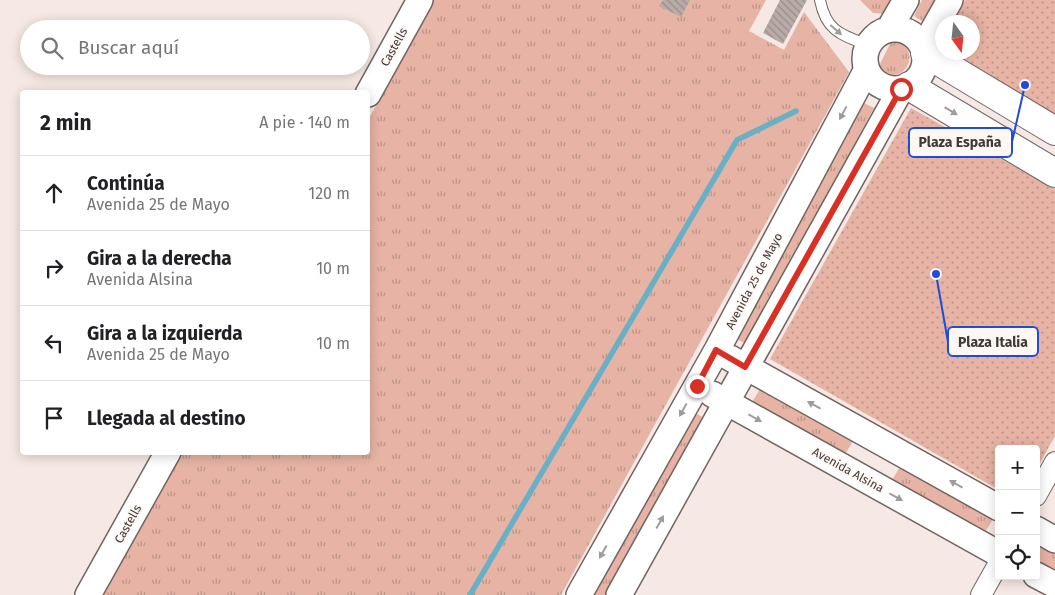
<!DOCTYPE html>
<html lang="es">
<head>
<meta charset="utf-8">
<style>
  body { margin:0; font-family:"Fira Sans",sans-serif; background:#f6f6f6; color:#202124 }
  .controls { position:absolute; right:15px; bottom:15px; display:grid; overflow:hidden; border-radius:5px; box-shadow:0 2px 12px #0003 }
  .controls button { width:45px; height:45px; display:grid; place-items:center; padding:0; border:0; border-bottom:1px solid #e0e0e0; background:#fff; color:#202124; font:25px sans-serif }
  .compass { position:absolute; left:935px; top:15px; width:45px; height:45px; border-radius:50%; background:#fff; box-shadow:0 2px 12px #0003; rotate:165deg }
  .stop { position:absolute; width:15px; height:15px; margin:-11px; border:4px solid #d93025; border-radius:50%; background:#fff }
  .stop.end { background:#d93025; border-color:#fff; box-shadow:0 1px 5px #0008 }
  .list { margin:0; padding:0; list-style:none }
  h2 { display:flex; justify-content:space-between; align-items:center; height:65px; margin:0; padding:0 20px; font-size:21px }
  h2 small { font-size:16px; font-weight:400; color:#757577 }
  .list li { display:grid; grid-template-columns:32px 1fr auto; gap:15px; align-items:center; box-sizing:border-box; height:75px; padding:0 20px; border-top:1px solid #e0e0e0 }
  .list b { display:block; font-size:19px; white-space:nowrap }
  .list p { margin:0; font-size:16px; white-space:nowrap; color:#757577 }
  .list em { font-size:16px; font-style:normal; color:#757577 }
  .icon { flex:none; width:28px; height:28px; fill:none; stroke:currentColor; stroke-width:2; stroke-linecap:round; stroke-linejoin:round }
  .map { position:relative; flex:none; width:1055px; height:595px; overflow:hidden }
  .search { position:absolute; background:#fff; box-shadow:0 2px 12px #0003; left:20px; top:20px; width:350px; height:55px; display:flex; align-items:center; gap:12px; box-sizing:border-box; padding:0 18px; border-radius:28px; color:#757577; font-size:19px }
  .panel { position:absolute; background:#fff; box-shadow:0 2px 12px #0003; left:20px; top:90px; width:350px; height:365px; border-radius:5px }
  .map>svg:first-child { display:block }
  .grass { fill:url(#grass-tufts) }
  .park { fill:url(#park-dots) }
  .lines { fill:none; stroke-linecap:round; stroke-linejoin:round }
  .stream { stroke:#67b0c6; stroke-width:5.5 }
  .building { fill:url(#building-back-hatch) }
  .service-casing { stroke:#706461; stroke-width:12 }
  .minor-casing { stroke:#706461; stroke-width:22 }
  .tertiary-casing { stroke:#706461; stroke-width:28 }
  .secondary-casing { stroke:#706461; stroke-width:30 }
  .service { stroke:#fff; stroke-width:10 }
  .minor { stroke:#fff; stroke-width:20 }
  .tertiary { stroke:#fff; stroke-width:25 }
  .secondary { stroke:#fff; stroke-width:28 }
  .oneway { fill:#9f9c9c }
  .route { stroke:#d93025; stroke-width:6 }
  .labels { text-anchor:middle; stroke-width:4; stroke-linejoin:round; paint-order:stroke }
  .street-label { font-size:12px; fill:#3f3938; stroke:#fff7f4 }
  .leader { fill:none; stroke:#1d4ed8; stroke-width:2 }
  .callout-dot { fill:#1d4ed8; stroke:#fff7f4; stroke-width:2 }
  .callout { fill:#fff7f4; stroke:#1d4ed8; stroke-width:2 }
  .callout-label { font-size:14px; text-anchor:middle; font-weight:bold; fill:#3f3938 }
</style>
</head>
<body>
<div class="map">
<svg width="1055" height="595" viewBox="0 0 1055 595">
  <defs>
    <pattern id="grass-tufts" width="24" height="20" patternUnits="userSpaceOnUse" patternTransform="scale(1.25)"><rect width="24" height="20" fill="#e6b3a4"/><path d="M3 7l-1-3M5 7V3M7 7l1-3M15 17l-1-3M17 17v-4M19 17l1-3" fill="none" stroke="#bc9387"/></pattern>
    <pattern id="park-dots" width="8" height="8" patternUnits="userSpaceOnUse" patternTransform="scale(1.25)"><rect width="8" height="8" fill="#e6b3a4"/><path d="M2 2h.1M6 6h.1" fill="none" stroke="#bc9387" stroke-width="1.8" stroke-linecap="round"/></pattern>
    <pattern id="building-back-hatch" width="6" height="6" patternUnits="userSpaceOnUse" patternTransform="scale(1.25)"><rect width="6" height="6" fill="#b9aca8"/><path d="M-1 5l2 2M0 0l6 6M5-1l2 2" fill="none" stroke="#988d8a"/></pattern>
  </defs>
  <rect width="100%" height="100%" fill="#f6e8e4"/>
  <path class="grass" d="M 434,0 L 766,0 L 749,31 L 784,50 L 804,12 L 849,72 L 561,595 L 103,595 L 182,453 L 368,452 L 368,120 Z
    M 860,0 L 893,0 L 886,14 L 873,13 Z
    M 922,0 L 938,0 L 926,23 L 914,16 Z
    M 899,40 C 924,58 899,89 878,68 L 891,42 Z
    M 862,102 L 874,108 L 747,344 L 734,338 Z
    M 760,389 L 853,441 L 844,456 L 751,404 Z
    M 692,411 L 704,418 L 605,595 L 589,595 Z
    M 900,467 L 993,519 L 984,534 L 891,482 Z
    M 1041,544 L 1055,552 L 1055,572 L 1036,562 L 1036,553 Z"/>
  <path class="park" d="M 965,0 L 1055,0 L 1055,117 L 937,53 L 942,42 L 942,52 L 972,52 L 972,22 L 953,22 Z
    M 911,108 L 1055,189 L 1055,436 L 1036,470 L 1036,449 L 999,449 L 999,490 L 770,359 Z"/>
  <g class="lines">
    <path class="stream" d="M 470,595 L 737,140 L 796,111"/>
  </g>
  <path class="building" d="M 663,0 L 690,0 L 681,17 L 659,6 Z
    M 780,0 L 807,0 L 783,44 L 763,33 Z"/>
  <g class="lines">
    <defs>
      <path id="service" d="M 820,0 C 826,31 841,35 868,45"/>
      <path id="minor" d="M 1036,496 L 1055,462
        M 981,595 L 999,563"/>
      <path id="tertiary" d="M865 59a30 30 0 1 1 60 0a30 30 0 1 1-60 0Z
        M 889,29 L 906,0
        M 923,48 L 950,0
        M 368,94 L 420,0
        M 730,358 L 999,508
        M 712,394 L 999,554
        M 1036,529 L 1055,540
        M 1036,575 L 1055,585
        M 88,595 L 168,452
        M 579,595 L 717,350 L 866,71
        M 619,595 L 901,89"/>
      <path id="secondary" d="M 925,53 L 1055,131
        M 909,86 L 1055,173"/>
    </defs>
    <use href="#service" class="service-casing"/>
    <use href="#minor" class="minor-casing"/>
    <use href="#tertiary" class="tertiary-casing"/>
    <use href="#secondary" class="secondary-casing"/>
    <use href="#service" class="service"/>
    <use href="#minor" class="minor"/>
    <use href="#tertiary" class="tertiary"/>
    <use href="#secondary" class="secondary"/>
  </g>
  <defs><path id="oneway-solid" d="M-6-.8H1V-3.2L6.5 0L1 3.2V.8H-6Z" transform="scale(1.25)"/></defs>
  <g class="oneway">
    <use href="#oneway-solid" transform="translate(836 30) rotate(41)"/>
    <use href="#oneway-solid" transform="translate(951 111) rotate(31)"/>
    <use href="#oneway-solid" transform="translate(843 113) rotate(118)"/>
    <use href="#oneway-solid" transform="translate(814 405) rotate(-151)"/>
    <use href="#oneway-solid" transform="translate(683 410) rotate(119)"/>
    <use href="#oneway-solid" transform="translate(755 418) rotate(29)"/>
    <use href="#oneway-solid" transform="translate(956 484) rotate(-151)"/>
    <use href="#oneway-solid" transform="translate(896 497) rotate(29)"/>
    <use href="#oneway-solid" transform="translate(660 522) rotate(-61)"/>
    <use href="#oneway-solid" transform="translate(603 552) rotate(119)"/>
  </g>
  <g class="lines">
    <path class="route" d="M 697,386 L 716,350 L 745,367 L 901,89"/>
  </g>
  <g class="labels">
    <g class="street-label">
      <text transform="translate(394 47) rotate(-61)" y="4">Castells</text>
      <text transform="translate(754 281) rotate(-62)" y="4">Avenida 25 de Mayo</text>
      <text transform="translate(848 470) rotate(29)" y="4">Avenida Alsina</text>
      <text transform="translate(128 524) rotate(-61)" y="4">Castells</text>
    </g>
  </g>
  <path class="leader" d="M1025 85L1012 142M936 274L948 342"/>
  <g class="callout-dot">
    <circle cx="1025" cy="85" r="5"/>
    <circle cx="936" cy="274" r="5"/>
  </g>
  <g class="callout">
    <rect x="909" y="128" width="103" height="29" rx="5"/>
    <rect x="948" y="327" width="90" height="29" rx="5"/>
  </g>
  <g class="callout-label">
    <text x="960" y="147">Plaza España</text>
    <text x="993" y="347">Plaza Italia</text>
  </g>
</svg>
<div class="controls">
<button>+</button>
<button>−</button>
<button><svg class="icon" aria-label="locate" viewBox="0 0 24 24"><circle cx="12" cy="12" r="6"/><path d="M12 2v4M12 18v4M2 12h4M18 12h4"/></svg></button>
</div>
<svg class="compass" viewBox="-18 -18 36 36"><path d="M0-13l5 13h-10z" fill="#e53935"/><path d="M0 13l5-13h-10z" fill="#757577"/></svg>
<div class="stop" style="left:901px;top:89px"></div>
<div class="stop end" style="left:697px;top:386px"></div>
<div class="search"><svg class="icon" aria-label="search" viewBox="0 0 24 24"><circle cx="10" cy="10" r="6"/><path d="M15 15l6 6"/></svg>Buscar aquí</div>
<section class="panel">
<h2>2 min<small>A pie · 140 m</small></h2>
<ul class="list">
<li><svg class="icon" aria-label="ahead" viewBox="0 0 24 24"><path d="M12 20V5M6 11l6-6 6 6"/></svg><div><b>Continúa</b><p>Avenida 25 de Mayo</p></div><em>120 m</em></li>
<li><svg class="icon" aria-label="right" viewBox="0 0 24 24"><path d="M7 20v-9h11M14 6l5 5-5 5"/></svg><div><b>Gira a la derecha</b><p>Avenida Alsina</p></div><em>10 m</em></li>
<li><svg class="icon" aria-label="left" viewBox="0 0 24 24"><path d="M17 20v-9H6M10 6l-5 5 5 5"/></svg><div><b>Gira a la izquierda</b><p>Avenida 25 de Mayo</p></div><em>10 m</em></li>
<li><svg class="icon" aria-label="arrive" viewBox="0 0 24 24"><path d="M6 21V4h12l-3 4 3 4H6"/></svg><div><b>Llegada al destino</b></div></li>
</ul>
</section>
</div>
</body>
</html>
